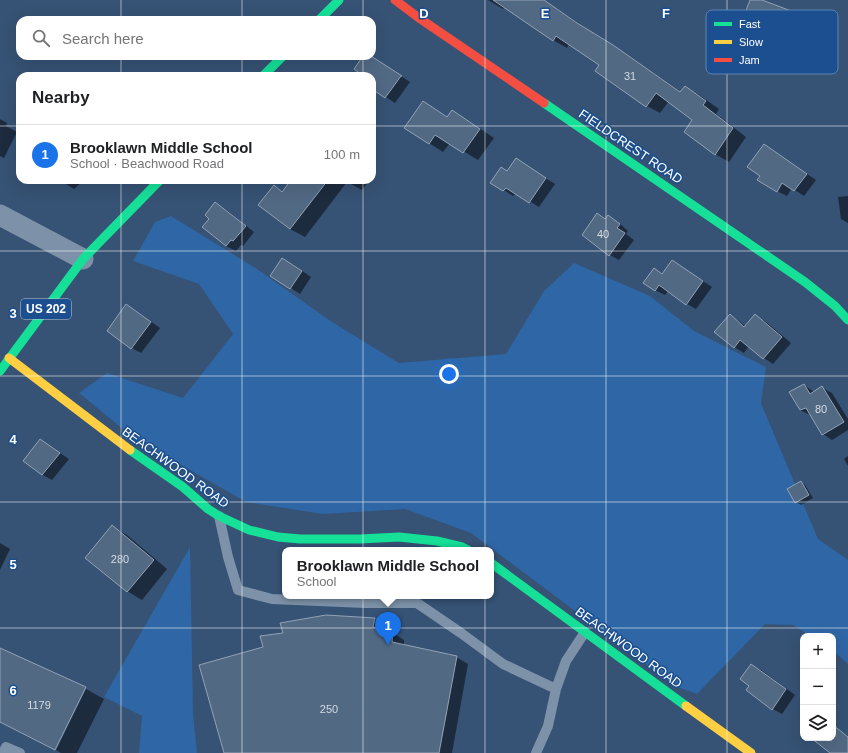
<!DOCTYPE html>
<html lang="en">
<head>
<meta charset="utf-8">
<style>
  body { margin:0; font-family:Helvetica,sans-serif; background:#f2f2f2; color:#202124 }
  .controls { position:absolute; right:12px; bottom:12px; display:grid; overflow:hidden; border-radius:8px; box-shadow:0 4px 16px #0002 }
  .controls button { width:36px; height:36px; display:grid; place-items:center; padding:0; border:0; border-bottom:1px solid #e0e0e0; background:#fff; color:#202124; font:20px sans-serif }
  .you { position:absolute; left:449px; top:374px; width:14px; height:14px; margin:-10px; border:3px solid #fff; border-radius:50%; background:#1a73e8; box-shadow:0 0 0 6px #1a73e833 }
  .badge { display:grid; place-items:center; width:26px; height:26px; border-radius:50%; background:#1a73e8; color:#fff; font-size:13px; font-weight:700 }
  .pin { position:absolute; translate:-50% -33px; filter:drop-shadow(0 1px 2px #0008) }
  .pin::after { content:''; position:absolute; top:21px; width:14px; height:12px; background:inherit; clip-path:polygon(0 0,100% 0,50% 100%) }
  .popup { position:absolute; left:282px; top:547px; width:212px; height:52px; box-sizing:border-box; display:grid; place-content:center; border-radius:8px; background:#fff; filter:drop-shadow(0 1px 3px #0005); font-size:13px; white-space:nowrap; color:#757577 }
  .popup b { font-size:15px; color:#202124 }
  .popup::after { content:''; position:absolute; left:50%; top:100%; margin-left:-8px; border:8px solid transparent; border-top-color:#fff }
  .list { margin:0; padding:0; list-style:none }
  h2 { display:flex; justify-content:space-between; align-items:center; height:52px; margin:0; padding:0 16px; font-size:17px }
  h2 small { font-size:13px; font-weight:400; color:#757577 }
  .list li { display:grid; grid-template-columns:26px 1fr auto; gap:12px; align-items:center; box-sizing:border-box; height:60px; padding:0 16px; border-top:1px solid #e0e0e0 }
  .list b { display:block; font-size:15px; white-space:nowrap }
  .list p { margin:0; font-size:13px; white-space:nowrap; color:#757577 }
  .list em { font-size:13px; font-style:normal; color:#757577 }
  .icon { flex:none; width:22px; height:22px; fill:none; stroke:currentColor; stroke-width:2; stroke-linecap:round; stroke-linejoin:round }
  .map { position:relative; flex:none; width:848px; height:753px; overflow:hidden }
  .search { position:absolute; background:#fff; box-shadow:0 4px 16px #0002; left:16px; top:16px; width:360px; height:44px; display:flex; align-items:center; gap:10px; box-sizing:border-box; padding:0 14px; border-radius:12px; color:#757577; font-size:15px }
  .panel { position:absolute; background:#fff; box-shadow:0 4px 16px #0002; left:16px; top:72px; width:360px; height:112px; border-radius:12px }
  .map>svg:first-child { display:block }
  .green { fill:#2f66a5 }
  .shadow { fill:#0007 }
  .building { fill:#526984; stroke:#92a2b6 }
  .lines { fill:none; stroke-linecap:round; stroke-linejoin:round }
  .lane { stroke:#7d92a8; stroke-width:10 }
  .street { stroke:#7d92a8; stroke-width:21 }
  .fast { stroke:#16e098; stroke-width:9 }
  .slow { stroke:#ffcf43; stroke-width:9 }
  .jam { stroke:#f24e42; stroke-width:9 }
  .grid { fill:none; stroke:#fff; stroke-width:1; stroke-opacity:0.55 }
  .labels { text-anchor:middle; stroke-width:3; stroke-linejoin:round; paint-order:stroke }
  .number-label { font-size:11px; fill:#d4dae0 }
  .shield { fill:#1b4f8f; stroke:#bbcadd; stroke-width:1 }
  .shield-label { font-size:12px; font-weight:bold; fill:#fff }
  .street-label { font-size:13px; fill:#fff; stroke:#1b4f8f }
  .key { fill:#1b4f8f; stroke:#5f84b1; stroke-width:1 }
  .key-label { font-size:11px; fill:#fff }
  .grid-label { font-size:13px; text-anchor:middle; font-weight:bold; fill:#fff; stroke:#1b4f8f; stroke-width:3; stroke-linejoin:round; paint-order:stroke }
</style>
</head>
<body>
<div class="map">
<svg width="848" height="753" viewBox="0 0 848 753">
  <rect width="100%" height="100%" fill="#365274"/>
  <path class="green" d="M 171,216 L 257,269 L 332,322 L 399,363 L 506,354 L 544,291 L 574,263 L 650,296 L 694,331 L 766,367 L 761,403 L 818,539 L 848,560 L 848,664 L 838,655 L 833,651 L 833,636 L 810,636 L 793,625 L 765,624 L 697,694 L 675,686 L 471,533 L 405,509 L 323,514 L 246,502 L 134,438 L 79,393 L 107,373 L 183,398 L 233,334 L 199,284 L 133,261 L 155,222 Z
    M 190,547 L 193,714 L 197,753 L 139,753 L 142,716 L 104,697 Z"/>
  <path class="shadow" d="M 488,0 L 544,0 L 591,32 L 626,54 L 681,92 L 685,87 L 699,95 L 719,109 L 716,114 L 746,137 L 729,162 L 715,154 L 694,119 L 669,101 L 660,113 L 647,106 L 600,65 L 569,44 L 567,48 L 553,40 L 505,7 L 503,9 Z
    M 751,0 L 759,0 L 817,22 L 832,30 L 817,70 L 800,64 L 785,56 L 790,42 L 757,29 L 743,21 Z
    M 365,56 L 370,56 L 410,82 L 395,103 L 372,88 L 372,76 L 363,76 Z
    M 437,111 L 448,118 L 453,112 L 467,120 L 494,138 L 478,160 L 450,143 L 443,152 L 429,143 Z
    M 0,119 L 7,123 L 6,126 L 17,132 L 4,158 L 0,156 Z
    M 773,151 L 816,180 L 804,196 L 792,188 L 787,196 L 777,191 Z
    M 525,165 L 555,184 L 539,207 L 516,193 L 513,196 L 492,182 L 507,172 Z
    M 372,169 L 376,172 L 372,177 Z
    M 59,180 L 84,180 L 74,189 Z
    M 292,180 L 370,180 L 362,190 L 347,182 L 305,237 L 290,229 L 260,205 L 274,187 L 283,192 Z
    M 848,196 L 848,223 L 841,219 L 838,197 Z
    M 215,203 L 225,209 L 254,232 L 243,246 L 241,245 L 236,251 L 226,246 L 203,227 L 211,218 Z
    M 598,215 L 606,219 L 608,216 L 618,222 L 628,231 L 626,234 L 634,240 L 619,260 L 610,255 L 583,235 Z
    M 292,264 L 311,277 L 300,294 L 271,275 Z
    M 682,267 L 712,287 L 696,309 L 687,304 L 668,291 L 665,295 L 655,290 L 654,269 L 663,274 Z
    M 126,305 L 136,311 L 160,328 L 141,353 L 132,348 Z
    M 730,316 L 739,321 L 745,326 L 755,316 L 765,321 L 791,343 L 773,364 L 764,358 L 749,346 L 744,353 L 734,347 Z
    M 804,385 L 814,392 L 822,388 L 832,393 L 848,419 L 848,430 L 832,440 L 823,434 L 811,415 L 810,415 L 800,410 Z
    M 40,440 L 69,459 L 52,480 L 43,475 L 24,461 Z
    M 848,456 L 848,466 L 844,459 Z
    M 801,482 L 805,485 L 813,498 L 801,505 L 796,502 Z
    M 113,527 L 127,535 L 167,569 L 142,600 L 127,591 L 87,557 Z
    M 0,543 L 10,549 L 0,570 Z
    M 326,616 L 375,619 L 387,626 L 385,631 L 393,633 L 404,640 L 404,645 L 456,657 L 468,664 L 452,753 L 225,753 L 264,647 L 284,634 Z
    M 751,665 L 761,670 L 795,695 L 782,714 L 773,709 L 748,690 L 751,686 Z
    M 86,689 L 104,699 L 77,753 L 61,753 L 56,750 Z"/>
  <path class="building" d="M 493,0 L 544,0 L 577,23 L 613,45 L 680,92 L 685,86 L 706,101 L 703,105 L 733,128 L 715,155 L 684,132 L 692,120 L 656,93 L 646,107 L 595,71 L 599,65 L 556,36 L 553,41 Z
    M 750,0 L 762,0 L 818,21 L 802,63 L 784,56 L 790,40 L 742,21 Z
    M 363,56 L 371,56 L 402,76 L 401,76 L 385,98 L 372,89 L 372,76 L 363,76 L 354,69 Z
    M 423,101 L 447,117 L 452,110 L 480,129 L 463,153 L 435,135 L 429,144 L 404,128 Z
    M 764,144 L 807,174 L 794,191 L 782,183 L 777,192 L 757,180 L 760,176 L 747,167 Z
    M 516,158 L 546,178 L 529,203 L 506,188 L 503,191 L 490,183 L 501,167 L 507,171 Z
    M 291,180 L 328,180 L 290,229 L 258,205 L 274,185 L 282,192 Z
    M 215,202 L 246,226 L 233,241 L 231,240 L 226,246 L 202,227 L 209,219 L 205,215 Z
    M 597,213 L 605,219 L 608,215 L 620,224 L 617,228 L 625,233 L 609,256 L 582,235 Z
    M 282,258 L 302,271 L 290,289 L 270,276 Z
    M 672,260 L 703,281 L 686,305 L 659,285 L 655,291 L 643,283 L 654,268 L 662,274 Z
    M 126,304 L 151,322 L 131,349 L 107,331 Z
    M 730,314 L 744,327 L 755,314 L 782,337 L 763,359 L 740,340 L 734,348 L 714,332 Z
    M 804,384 L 810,394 L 822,386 L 844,422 L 822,435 L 806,408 L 800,410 L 789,392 Z
    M 40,439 L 60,453 L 42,475 L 23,461 Z
    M 801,481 L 809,495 L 795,503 L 787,489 Z
    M 112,525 L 154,560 L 127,592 L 85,558 Z
    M 326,615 L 375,618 L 373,627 L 393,632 L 392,642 L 457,656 L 439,753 L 224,753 L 199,665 L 263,647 L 260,636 L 283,633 L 280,623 Z
    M 0,648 L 86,687 L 55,750 L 0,722 Z
    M 751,664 L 786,689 L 772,710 L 746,690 L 749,686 L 740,679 Z
    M 833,725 L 848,737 L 848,753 L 830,753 L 811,738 L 833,738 Z"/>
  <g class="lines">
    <path class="lane" d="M 219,516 L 228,557 L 238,590 L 272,599 L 365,603 L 417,603 L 461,633 L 503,664 L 556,689
      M 3,753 L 6,747 L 20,753
      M 536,753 L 548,726 L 556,689 L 566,661 L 585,632"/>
    <path class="street" d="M 0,215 L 83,259"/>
    <path class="fast" d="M 319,20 L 339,0
      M 263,76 L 283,56
      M 544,103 L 805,282 L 835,306 L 848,320
      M 0,371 L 83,259 L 160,180
      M 130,450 L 183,487 L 208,509 L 219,516 L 249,530 L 278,537 L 300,539 L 360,539 L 399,537 L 437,541 L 462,547 L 468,550
      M 491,563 L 686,706"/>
    <path class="slow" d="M 9,358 L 130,450
      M 686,706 L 751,753"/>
    <path class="jam" d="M 395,0 L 419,18 L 544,103"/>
  </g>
  <path class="grid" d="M 121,0 L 121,20M 242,0 L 242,20M 363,0 L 363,20M 485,0 L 485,753M 606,0 L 606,753M 727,0 L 727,753M 121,56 L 121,76M 242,56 L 242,76M 363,56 L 363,76M 0,126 L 20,126M 372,126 L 848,126M 121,180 L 121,753M 242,180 L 242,753M 363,180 L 363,753M 0,251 L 848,251M 0,376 L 848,376M 0,502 L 848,502M 0,628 L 848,628"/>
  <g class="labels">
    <g class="number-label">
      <text x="630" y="80">31</text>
      <text x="603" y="238">40</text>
      <text x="821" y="413">80</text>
      <text x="120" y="563">280</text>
      <text x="39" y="709">1179</text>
      <text x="329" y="713">250</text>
    </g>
    <rect class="shield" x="21" y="299" width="50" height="20" rx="3"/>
    <g class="shield-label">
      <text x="46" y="313">US 202</text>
    </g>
    <g class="street-label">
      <text transform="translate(631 146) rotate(34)" y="5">FIELDCREST ROAD</text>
      <text transform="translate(176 467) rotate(36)" y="5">BEACHWOOD ROAD</text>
      <text transform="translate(629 647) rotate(36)" y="5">BEACHWOOD ROAD</text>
    </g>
  </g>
  <rect x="706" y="10" width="132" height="64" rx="6" class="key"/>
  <rect x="714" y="22" width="18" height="4" fill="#16e098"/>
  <rect x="714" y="40" width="18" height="4" fill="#ffcf43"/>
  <rect x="714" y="58" width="18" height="4" fill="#f24e42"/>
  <g class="key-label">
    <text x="739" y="28">Fast</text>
    <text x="739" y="46">Slow</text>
    <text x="739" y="64">Jam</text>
  </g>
  <g class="grid-label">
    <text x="424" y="18">D</text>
    <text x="545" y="18">E</text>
    <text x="666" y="18">F</text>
    <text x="13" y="318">3</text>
    <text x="13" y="444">4</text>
    <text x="13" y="569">5</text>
    <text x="13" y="695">6</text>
  </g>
</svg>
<div class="controls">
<button>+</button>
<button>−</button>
<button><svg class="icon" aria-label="layers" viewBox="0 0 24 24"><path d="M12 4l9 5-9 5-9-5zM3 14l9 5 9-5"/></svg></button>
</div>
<div class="you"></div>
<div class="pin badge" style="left:388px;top:645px">1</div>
<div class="popup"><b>Brooklawn Middle School</b>School</div>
<div class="search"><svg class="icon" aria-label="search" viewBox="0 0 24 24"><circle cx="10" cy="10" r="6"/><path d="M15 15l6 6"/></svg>Search here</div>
<section class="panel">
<h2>Nearby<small></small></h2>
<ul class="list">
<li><span class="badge">1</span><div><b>Brooklawn Middle School</b><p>School · Beachwood Road</p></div><em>100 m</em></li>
</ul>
</section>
</div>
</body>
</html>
